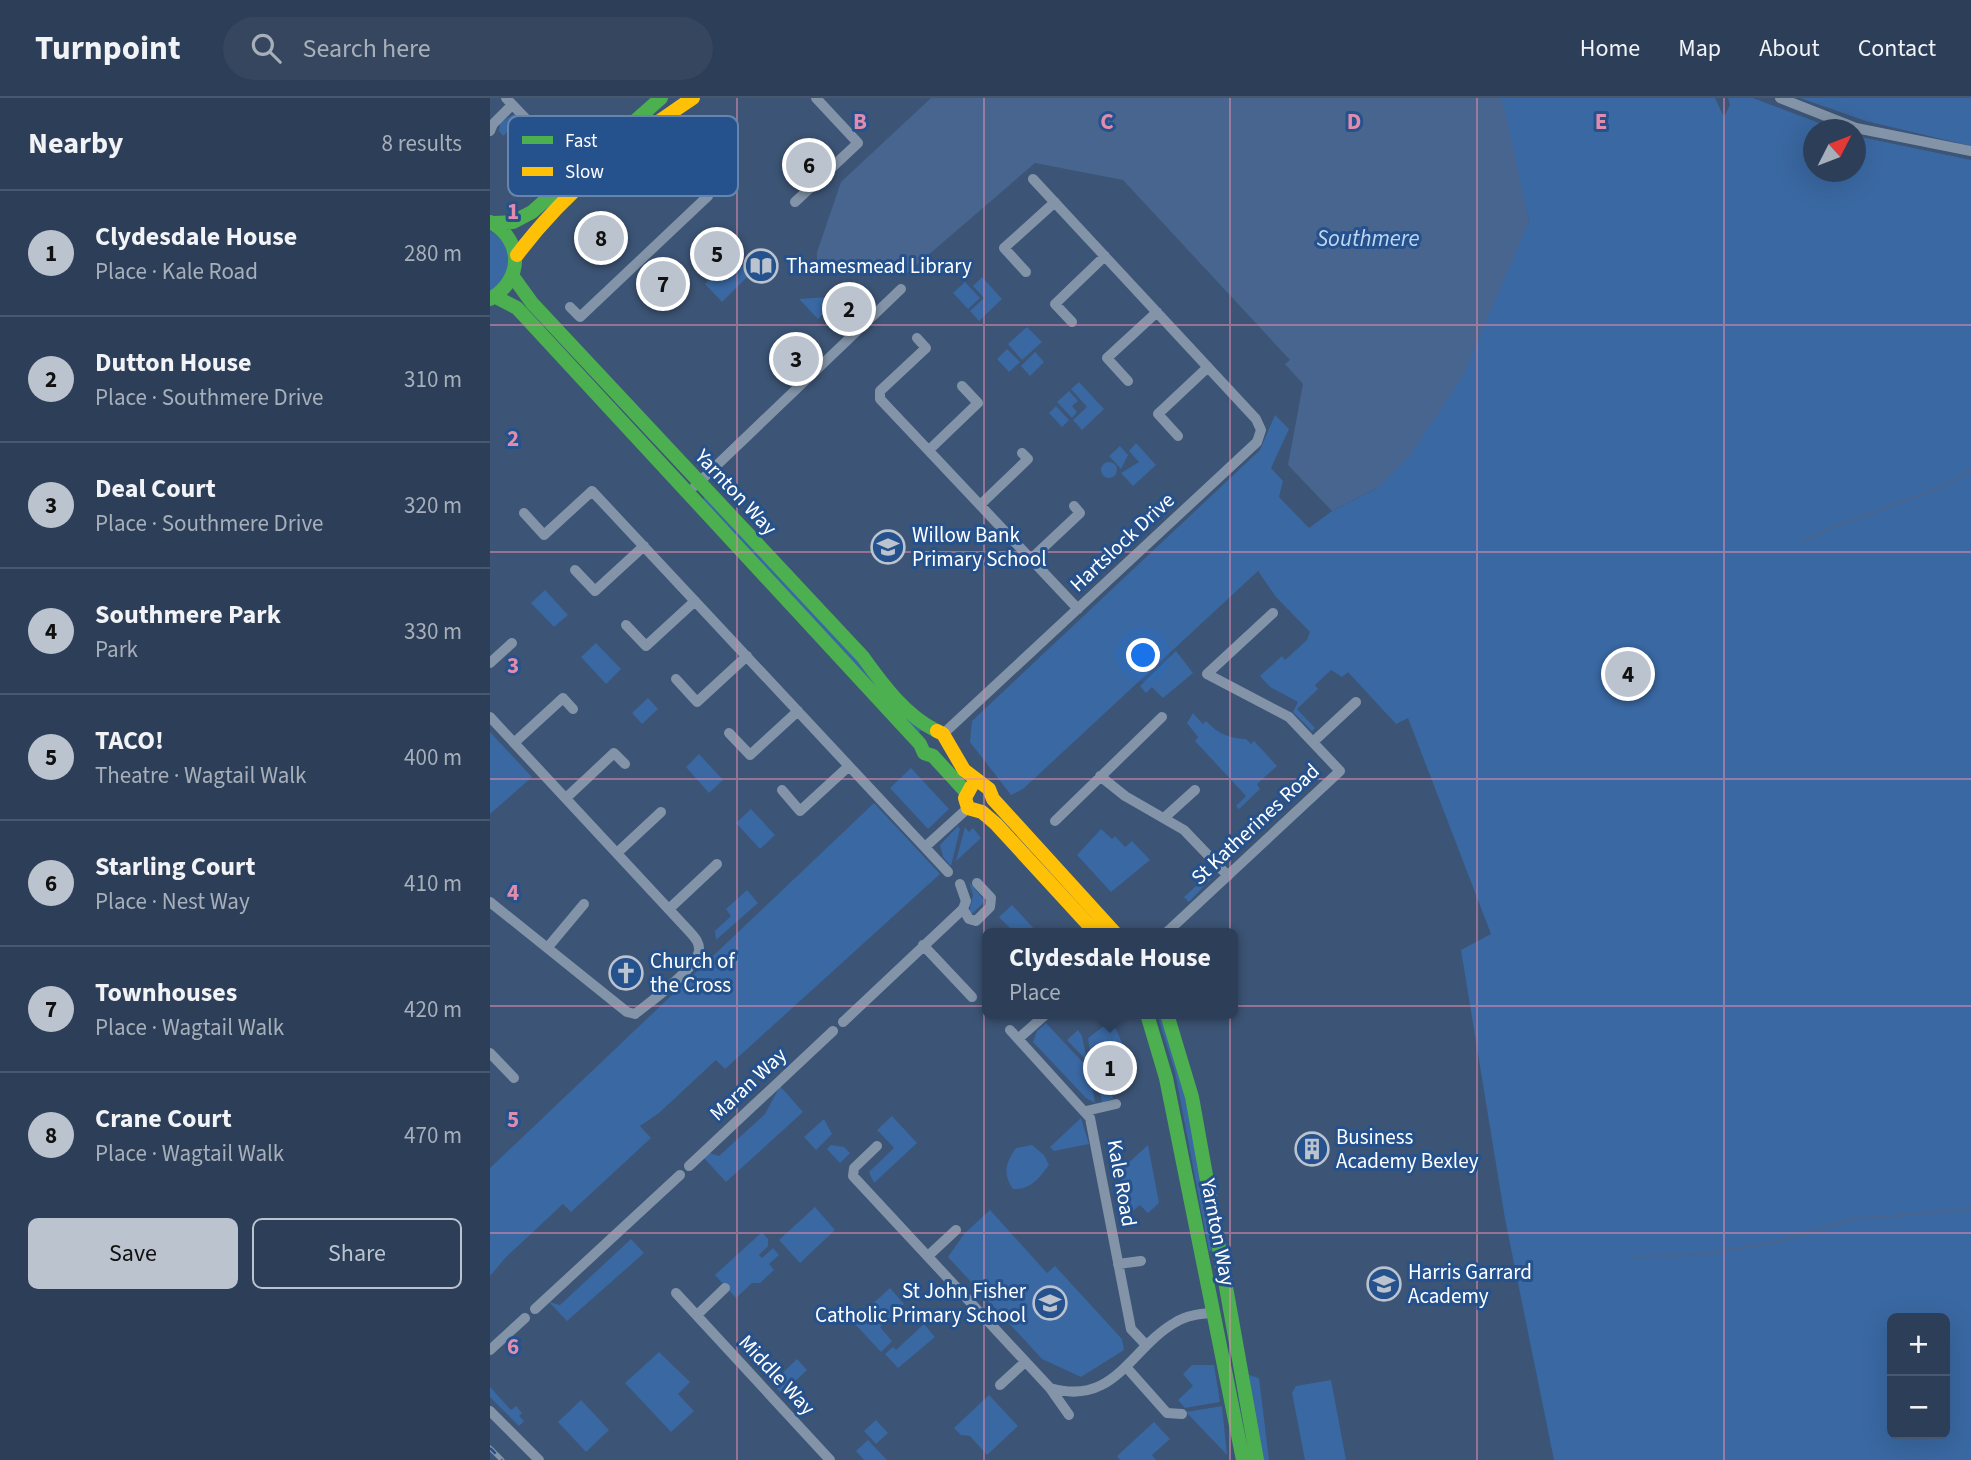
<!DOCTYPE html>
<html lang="en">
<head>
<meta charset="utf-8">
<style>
  body { margin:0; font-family:"Source Sans 3",sans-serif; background:#35465e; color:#f1f3f6 }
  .controls { position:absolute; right:21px; bottom:21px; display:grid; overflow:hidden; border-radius:10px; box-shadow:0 7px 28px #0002 }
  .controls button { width:63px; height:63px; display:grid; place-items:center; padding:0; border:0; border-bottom:2px solid #48586e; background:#2d3f58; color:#f1f3f6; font:35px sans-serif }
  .compass { position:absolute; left:1313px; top:21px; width:63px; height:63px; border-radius:50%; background:#2d3f58; box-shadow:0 7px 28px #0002; rotate:48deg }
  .you { position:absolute; left:654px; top:558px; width:24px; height:24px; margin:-18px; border:5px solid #fff; border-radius:50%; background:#1a73e8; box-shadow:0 0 0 10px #1a73e833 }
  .badge { display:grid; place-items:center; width:46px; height:46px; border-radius:50%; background:#bbc3cf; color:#111; font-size:23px; font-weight:700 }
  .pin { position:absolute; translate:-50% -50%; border:4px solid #fff; box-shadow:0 2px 7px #0006 }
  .popup { position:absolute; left:492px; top:830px; width:256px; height:91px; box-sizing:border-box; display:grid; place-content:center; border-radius:10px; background:#2d3f58; filter:drop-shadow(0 2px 5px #0005); font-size:23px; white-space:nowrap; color:#a7afba }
  .popup b { font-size:26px; color:#f1f3f6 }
  .popup::after { content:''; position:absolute; left:50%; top:100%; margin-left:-14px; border:14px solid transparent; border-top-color:#2d3f58 }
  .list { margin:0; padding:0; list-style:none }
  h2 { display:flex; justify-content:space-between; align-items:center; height:91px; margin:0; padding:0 28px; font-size:30px }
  h2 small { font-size:23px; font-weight:400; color:#a7afba }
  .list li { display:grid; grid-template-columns:46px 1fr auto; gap:21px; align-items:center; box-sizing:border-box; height:126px; padding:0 28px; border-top:2px solid #48586e }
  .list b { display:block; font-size:26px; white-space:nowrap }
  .list p { margin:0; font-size:23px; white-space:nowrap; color:#a7afba }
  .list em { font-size:23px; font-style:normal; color:#a7afba }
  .actions { display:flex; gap:14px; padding:21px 28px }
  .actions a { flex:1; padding:16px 0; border:2px solid #bbc3cf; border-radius:10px; text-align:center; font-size:24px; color:#bbc3cf }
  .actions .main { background:#bbc3cf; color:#111 }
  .icon { flex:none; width:38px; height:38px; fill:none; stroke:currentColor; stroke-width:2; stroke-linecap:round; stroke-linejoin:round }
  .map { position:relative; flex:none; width:1481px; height:1362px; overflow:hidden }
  header { display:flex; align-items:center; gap:42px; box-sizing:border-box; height:98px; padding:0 35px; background:#2d3f58; border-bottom:2px solid #48586e }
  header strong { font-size:33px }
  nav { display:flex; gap:38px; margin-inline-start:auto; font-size:24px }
  .search { width:490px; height:63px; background:#35465e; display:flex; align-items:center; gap:18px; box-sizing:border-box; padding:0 24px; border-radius:38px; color:#a7afba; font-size:26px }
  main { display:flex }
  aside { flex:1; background:#2d3f58 }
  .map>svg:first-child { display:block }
  .green { fill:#3a68a2; fill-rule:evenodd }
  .water { fill:#47658f }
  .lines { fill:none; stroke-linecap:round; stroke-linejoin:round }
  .stream { stroke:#47658f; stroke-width:2.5 }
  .street { stroke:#8394a8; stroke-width:10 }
  .fast { stroke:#4caf50; stroke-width:14 }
  .slow { stroke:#ffc107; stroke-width:14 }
  .rail-casing { stroke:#8393a8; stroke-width:5 }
  .rail { stroke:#25518c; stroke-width:2.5; stroke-dasharray:8; stroke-linecap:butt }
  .grid { fill:none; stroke:#e08cad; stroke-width:2; stroke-opacity:0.55 }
  .labels { text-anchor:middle; stroke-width:6; stroke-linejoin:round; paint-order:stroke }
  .poi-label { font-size:21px; fill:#fff; stroke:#25518c; text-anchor:start }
  .street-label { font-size:21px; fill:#fff; stroke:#25518c }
  .water-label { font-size:23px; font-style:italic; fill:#c0d6f2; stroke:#25518c }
  .key { fill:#25518c; stroke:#6685ae; stroke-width:2 }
  .key-label { font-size:19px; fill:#fff }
  .grid-label { font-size:23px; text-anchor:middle; font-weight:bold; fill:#e08cad; stroke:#25518c; stroke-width:6; stroke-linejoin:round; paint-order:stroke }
</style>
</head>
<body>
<header>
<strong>Turnpoint</strong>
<div class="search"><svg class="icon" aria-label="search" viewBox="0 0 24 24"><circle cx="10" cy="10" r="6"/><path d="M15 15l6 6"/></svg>Search here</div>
<nav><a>Home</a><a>Map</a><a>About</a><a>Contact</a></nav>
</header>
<main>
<aside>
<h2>Nearby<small>8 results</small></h2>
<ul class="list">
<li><span class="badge">1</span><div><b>Clydesdale House</b><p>Place · Kale Road</p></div><em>280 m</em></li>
<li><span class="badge">2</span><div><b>Dutton House</b><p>Place · Southmere Drive</p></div><em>310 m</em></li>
<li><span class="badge">3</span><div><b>Deal Court</b><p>Place · Southmere Drive</p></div><em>320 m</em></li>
<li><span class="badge">4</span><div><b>Southmere Park</b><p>Park</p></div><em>330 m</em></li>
<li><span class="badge">5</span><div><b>TACO!</b><p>Theatre · Wagtail Walk</p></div><em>400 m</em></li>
<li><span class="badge">6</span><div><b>Starling Court</b><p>Place · Nest Way</p></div><em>410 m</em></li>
<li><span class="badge">7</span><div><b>Townhouses</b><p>Place · Wagtail Walk</p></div><em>420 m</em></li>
<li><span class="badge">8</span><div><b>Crane Court</b><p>Place · Wagtail Walk</p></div><em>470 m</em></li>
</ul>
<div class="actions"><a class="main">Save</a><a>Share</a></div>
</aside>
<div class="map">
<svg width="1481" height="1362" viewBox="0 0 1481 1362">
  <rect width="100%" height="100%" fill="#3c5475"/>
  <path class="green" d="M 1009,0 L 1225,0 L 1234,19 L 1240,7 L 1238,0 L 1263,0 L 1345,31 L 1324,32 L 1324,74 L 1366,74 L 1366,38 L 1481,62 L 1481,1362 L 1064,1362 L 1015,1121 L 971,852 L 1001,836 L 918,620 L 906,626 L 858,574 L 852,579 L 841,572 L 825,587 L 828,591 L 807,611 L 825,630 L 822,633 L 803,614 L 808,604 L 780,589 L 770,578 L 792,558 L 795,562 L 817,542 L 820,534 L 786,499 L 768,473 L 533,691 L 521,697 L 480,644 L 482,623 L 770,352 L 785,317 L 799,331 L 781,370 L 793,383 L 789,399 L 819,430 L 842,413 L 889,389 L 1039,123 ZM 1402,1220 L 1455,1220 L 1455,1336 L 1402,1336 Z
    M 1310,0 L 1481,0 L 1481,48 L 1376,23 Z
    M 24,16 L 30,22 L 13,38 L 9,33 L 10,25 Z
    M 64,27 L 73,36 L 82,27 L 100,46 L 91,54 L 81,57 L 58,32 Z
    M 0,133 C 32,149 21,176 0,194 Z
    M 235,166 L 244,175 L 252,168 L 260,176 L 232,204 L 215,186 Z
    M 492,179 L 512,201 L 489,223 L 480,213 L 494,200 L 483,188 Z
    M 475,184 L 490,200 L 478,211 L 463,195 Z
    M 352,198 L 328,221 L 309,201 Z
    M 537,229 L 552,244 L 532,262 L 518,246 Z
    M 517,251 L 530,264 L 519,274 L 507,261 Z
    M 545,254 L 554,264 L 540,278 L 531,268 Z
    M 589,284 L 614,311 L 592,332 L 583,322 L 597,309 L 581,291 Z
    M 579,293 L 588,303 L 582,308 L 587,314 L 582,320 L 567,304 Z
    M 566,308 L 579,322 L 572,329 L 559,315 Z
    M 646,345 L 666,367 L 643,388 L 631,375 L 649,364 L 639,353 Z
    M 630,348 L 638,357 L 631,371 L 619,358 Z
    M611 372a8 8 0 1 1 16 0a8 8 0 1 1-16 0Z
    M 215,399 L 433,630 L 428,635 L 212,402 Z
    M 55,492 L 78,517 L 64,529 L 41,505 Z
    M 106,545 L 131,571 L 116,586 L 91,559 Z
    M 686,553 L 703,575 L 673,600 L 662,589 L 656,595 L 650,588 Z
    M 158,600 L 168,611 L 152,626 L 142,615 Z
    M 703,615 L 713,626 L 716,623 C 729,636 738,640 756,641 L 761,646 L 764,643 L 787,668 L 767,686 L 770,691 L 749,711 L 746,708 L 756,698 L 705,643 L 708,639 L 697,625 Z
    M 0,634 L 42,679 L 0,716 Z
    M 209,656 L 233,682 L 219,695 L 196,669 Z
    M 421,670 L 459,711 L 438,731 L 400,690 Z
    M 384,705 L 450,776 L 235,971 L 226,962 L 169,1015 L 150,1028 L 161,1040 L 81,1114 L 73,1106 L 16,1159 L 0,1178 L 0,1070 Z
    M 261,711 L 285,737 L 270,751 L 246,725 Z
    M 468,728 L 470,731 L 461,768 L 453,759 L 450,747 Z
    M 475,729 L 479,734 L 483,730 L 491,740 L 466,763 Z
    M 611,731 L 622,741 L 625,738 L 635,749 L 642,743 L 660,762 L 621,794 L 587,757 Z
    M 718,777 L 721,781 L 699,804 L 694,799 Z
    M 479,784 L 495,803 L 482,816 L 479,814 L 483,797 Z
    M 257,792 L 268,805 L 226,842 L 225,833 L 241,818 L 236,811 Z
    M 522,807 L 548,835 L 525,835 L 509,819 Z
    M 667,916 L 673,916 L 684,945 L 726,1152 L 719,1153 L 685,974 Z
    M 622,922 L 636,954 L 629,961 L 619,950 L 602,966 L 598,940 Z
    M 556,925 L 599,971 L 605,1005 L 596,1000 L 543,944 L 547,933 Z
    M 588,932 L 592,938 L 597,963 L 577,942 Z
    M 611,982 L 621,989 L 623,1001 L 612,1004 L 608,985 Z
    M 290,988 L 313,1014 L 236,1084 L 214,1060 L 219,1055 L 229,1058 L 275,1016 Z
    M 402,1018 L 427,1045 L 384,1085 L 379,1074 L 404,1050 L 387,1032 Z
    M 591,1020 L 599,1046 L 564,1053 L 560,1049 Z
    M 334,1021 L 342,1036 L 326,1052 L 314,1039 Z
    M 341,1047 L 354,1049 L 360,1055 L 350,1065 L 337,1051 Z
    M 542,1047 L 554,1057 L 559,1067 C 549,1080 541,1092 523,1091 C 512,1076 516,1064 526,1050 Z
    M 658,1047 L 669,1105 L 658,1115 L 650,1107 L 638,1117 L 628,1064 L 636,1067 Z
    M 325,1109 L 345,1132 L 310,1165 L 289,1142 Z
    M 500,1112 L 557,1175 L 565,1168 L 632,1241 L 634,1252 L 591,1279 L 552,1261 L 458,1159 L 474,1136 Z
    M 272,1134 L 278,1141 L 278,1148 L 269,1157 L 272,1160 L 283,1150 L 289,1157 L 279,1166 L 284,1172 L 270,1185 L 262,1185 L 246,1200 L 225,1177 Z
    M 141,1141 L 154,1155 L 77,1223 L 59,1204 L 70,1207 Z
    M 400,1190 L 414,1206 L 390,1229 L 402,1243 L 391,1254 L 365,1226 L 367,1220 Z
    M 434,1226 L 445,1239 L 408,1270 L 395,1256 L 403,1249 L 406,1252 Z
    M 169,1254 L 200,1284 L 188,1296 L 204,1313 L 181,1334 L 135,1285 Z
    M 307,1261 L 317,1272 L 292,1296 L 284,1287 L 284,1283 Z
    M 702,1267 L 724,1267 L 730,1304 L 695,1310 L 688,1302 L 703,1288 L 693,1276 Z
    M 759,1277 L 769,1280 L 779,1362 L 772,1362 Z
    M 841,1282 L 856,1362 L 815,1362 L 802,1295 L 806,1288 Z
    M 0,1289 L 21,1312 L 26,1308 L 32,1315 L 29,1318 L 34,1323 L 29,1328 L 0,1299 Z
    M 499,1297 L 528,1328 L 497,1357 L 480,1338 L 471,1337 L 464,1330 Z
    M 91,1302 L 119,1332 L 96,1354 L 68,1324 Z
    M 732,1308 L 737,1357 L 696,1314 Z
    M 386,1322 L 398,1335 L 386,1346 L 374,1333 Z
    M 664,1324 L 680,1341 L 662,1357 L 666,1362 L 630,1362 L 627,1358 Z
    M 378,1342 L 397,1362 L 374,1362 L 366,1353 Z"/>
  <path class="water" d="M 441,0 L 1009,0 L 1014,8 L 1039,123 L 973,278 L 921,356 L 889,389 L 842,413 L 798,367 L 813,286 L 795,266 L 800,262 L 633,82 L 545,65 L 415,177 L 337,172 L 327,162 L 327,154 L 351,84 Z"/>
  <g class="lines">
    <path class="stream" d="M 1311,444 C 1366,414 1428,406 1481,372
      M 1145,1159 L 1212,1156 L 1282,1145 L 1359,1122 L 1481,1111"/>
    <path class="street" d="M 16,0 L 86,73
      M 1290,0 L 1366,30 L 1481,53
      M 0,33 L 3,26 L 22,7
      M 305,104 L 368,45 L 326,0
      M 536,174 L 514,150 L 565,104
      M 80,209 L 90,219 L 218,98 L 166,42
      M 582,224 L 565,206 L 615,158
      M 427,240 L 436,250 L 390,293 L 390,301 L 588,511
      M 638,283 L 617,260 L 667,214
      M 688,338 L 668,316 L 718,269
      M 439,352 L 488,305 L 472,288
      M 205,388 L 411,191
      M 490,407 L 538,361 L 532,355
      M 34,415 L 54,437 L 102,393 L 458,774
      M 541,461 L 590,415 L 584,408
      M 85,472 L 105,493 L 154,448
      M 136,527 L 156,548 L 205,503
      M 0,565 L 22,545
      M 186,581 L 207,604 L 257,558
      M 0,619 L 199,833 C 204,839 210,844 209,853 C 206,871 160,904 145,916 L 137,914 L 0,804
      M 239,635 L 260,657 L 308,613
      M 453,636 L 767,344 L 771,332 L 766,321 L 543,81
      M 25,644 L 73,600 L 83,611
      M 823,644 L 866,604
      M 610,678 L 635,698 L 694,732 L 738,778
      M 292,692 L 310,713 L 359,668
      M 76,700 L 124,655 L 135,666
      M 674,720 L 705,692
      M 565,723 L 672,619
      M 435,749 L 478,710
      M 127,755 L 171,714
      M 179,811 L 227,766
      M 473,811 L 479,821 L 486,823 L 500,809 L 501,800 L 487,785
      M 676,835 L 850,673 L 799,619 L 717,576 L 783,515
      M 433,847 L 482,899
      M 58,849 L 94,806
      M 353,924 L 473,811 L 476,803 L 470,786
      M 520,932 L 600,1020 L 641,1231 L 656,1247
      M 528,941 L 555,917
      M 0,955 L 24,980
      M 596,1013 L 626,1006
      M 387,1048 L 364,1070 L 363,1078 L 560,1290 C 625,1309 640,1250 686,1224 C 697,1217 710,1216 722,1215
      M 199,1068 L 343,933
      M 438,1158 L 466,1132
      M 628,1166 L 651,1163
      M 186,1195 L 340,1362
      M 45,1211 L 190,1077
      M 207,1217 L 235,1190
      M 0,1252 L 35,1220
      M 637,1270 L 677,1315 L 692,1316
      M 510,1287 L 535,1264
      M 560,1290 L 579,1317
      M 0,1313 L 49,1362"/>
    <path class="fast" d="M 0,124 C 34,142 33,182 0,201
      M 4,125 L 23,124 L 42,114 L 171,0
      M 24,180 L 42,205 L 373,559 C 393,587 416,618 447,633
      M 6,199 L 27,210 L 430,646 L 434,655 L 443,658 L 476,694
      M 657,916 L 676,980 L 753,1362
      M 677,916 L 702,999 L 767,1362"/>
    <path class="slow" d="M 27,157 C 75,93 137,44 203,0
      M 447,633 L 453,636 L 474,672 L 499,691 L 503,701 L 625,835
      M 481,689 L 475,700 L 478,710 L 492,714 L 506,726 L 606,835"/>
    <defs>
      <path id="rail" d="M 0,1350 L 12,1362"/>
    </defs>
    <use href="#rail" class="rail-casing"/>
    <use href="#rail" class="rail"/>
  </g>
  <path class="grid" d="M 247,0 L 247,1362M 494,0 L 494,1362M 740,0 L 740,1362M 987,0 L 987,1362M 1234,0 L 1234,1362M 0,227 L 1481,227M 0,454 L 1481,454M 0,681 L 1481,681M 0,908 L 1481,908M 0,1135 L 1481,1135"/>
  <defs>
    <symbol id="library-ring" viewBox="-11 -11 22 22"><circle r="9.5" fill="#25518c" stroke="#bbc3cf" stroke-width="1.5"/><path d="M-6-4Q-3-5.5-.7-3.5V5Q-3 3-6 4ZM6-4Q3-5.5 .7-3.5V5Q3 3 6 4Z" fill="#bbc3cf"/></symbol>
    <symbol id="school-ring" viewBox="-11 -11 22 22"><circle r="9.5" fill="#25518c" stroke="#bbc3cf" stroke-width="1.5"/><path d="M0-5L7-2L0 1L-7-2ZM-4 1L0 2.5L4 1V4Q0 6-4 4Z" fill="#bbc3cf"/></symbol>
    <symbol id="church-ring" viewBox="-11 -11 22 22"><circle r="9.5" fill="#25518c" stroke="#bbc3cf" stroke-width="1.5"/><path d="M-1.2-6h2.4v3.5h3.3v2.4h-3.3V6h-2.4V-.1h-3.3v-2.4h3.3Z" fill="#bbc3cf"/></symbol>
    <symbol id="building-ring" viewBox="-11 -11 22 22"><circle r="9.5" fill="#25518c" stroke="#bbc3cf" stroke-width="1.5"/><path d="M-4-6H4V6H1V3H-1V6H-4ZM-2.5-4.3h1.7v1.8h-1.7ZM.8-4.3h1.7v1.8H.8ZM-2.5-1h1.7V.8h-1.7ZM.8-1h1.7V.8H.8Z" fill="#bbc3cf"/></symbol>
  </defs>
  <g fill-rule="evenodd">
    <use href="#library-ring" x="252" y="149" width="38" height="38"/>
    <use href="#school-ring" x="379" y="430" width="38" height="38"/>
    <use href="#church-ring" x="117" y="856" width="38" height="38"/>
    <use href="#building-ring" x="803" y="1032" width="38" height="38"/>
    <use href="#school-ring" x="875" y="1167" width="38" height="38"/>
    <use href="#school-ring" x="541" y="1186" width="38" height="38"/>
  </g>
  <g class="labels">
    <g class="poi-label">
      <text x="296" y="175">Thamesmead Library</text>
      <text x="422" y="444">Willow Bank<tspan x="422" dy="24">Primary School</tspan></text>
      <text x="160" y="870">Church of<tspan x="160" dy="24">the Cross</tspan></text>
      <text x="846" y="1046">Business<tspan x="846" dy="24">Academy Bexley</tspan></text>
      <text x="918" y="1181">Harris Garrard<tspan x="918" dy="24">Academy</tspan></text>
      <text x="536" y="1200" text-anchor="end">St John Fisher<tspan x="536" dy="24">Catholic Primary School</tspan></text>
    </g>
    <g class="street-label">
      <text transform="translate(246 394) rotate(47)" y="7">Yarnton Way</text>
      <text transform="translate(632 444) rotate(-43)" y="7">Hartslock Drive</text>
      <text transform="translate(765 726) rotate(-43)" y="7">St Katherines Road</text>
      <text transform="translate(258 986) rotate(-43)" y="7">Maran Way</text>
      <text transform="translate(632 1085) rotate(80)" y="7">Kale Road</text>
      <text transform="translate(728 1134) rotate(79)" y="7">Yarnton Way</text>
      <text transform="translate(287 1277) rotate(47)" y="7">Middle Way</text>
    </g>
    <g class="water-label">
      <text x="878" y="148">Southmere</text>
    </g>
  </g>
  <rect x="18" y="18" width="230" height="80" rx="10" class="key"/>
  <rect x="32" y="38" width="31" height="8" fill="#4caf50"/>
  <rect x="32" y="69" width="31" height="9" fill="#ffc107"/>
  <g class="key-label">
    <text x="75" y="49">Fast</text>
    <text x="75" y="80">Slow</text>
  </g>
  <g class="grid-label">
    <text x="370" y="31">B</text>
    <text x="617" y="31">C</text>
    <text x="864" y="31">D</text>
    <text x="1111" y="31">E</text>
    <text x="23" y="121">1</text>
    <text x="23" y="348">2</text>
    <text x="23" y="575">3</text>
    <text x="23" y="802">4</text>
    <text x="23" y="1029">5</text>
    <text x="23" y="1256">6</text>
  </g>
</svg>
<div class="controls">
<button>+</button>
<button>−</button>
</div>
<svg class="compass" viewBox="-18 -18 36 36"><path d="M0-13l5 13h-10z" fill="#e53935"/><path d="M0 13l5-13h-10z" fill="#a7afba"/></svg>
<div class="you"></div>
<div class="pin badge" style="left:620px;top:970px">1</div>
<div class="popup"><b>Clydesdale House</b>Place</div>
<div class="pin badge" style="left:359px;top:211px">2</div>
<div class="pin badge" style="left:306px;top:261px">3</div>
<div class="pin badge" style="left:1138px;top:576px">4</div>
<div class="pin badge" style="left:227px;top:156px">5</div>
<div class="pin badge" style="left:319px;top:67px">6</div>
<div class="pin badge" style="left:173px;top:186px">7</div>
<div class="pin badge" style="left:111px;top:140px">8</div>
</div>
</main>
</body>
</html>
